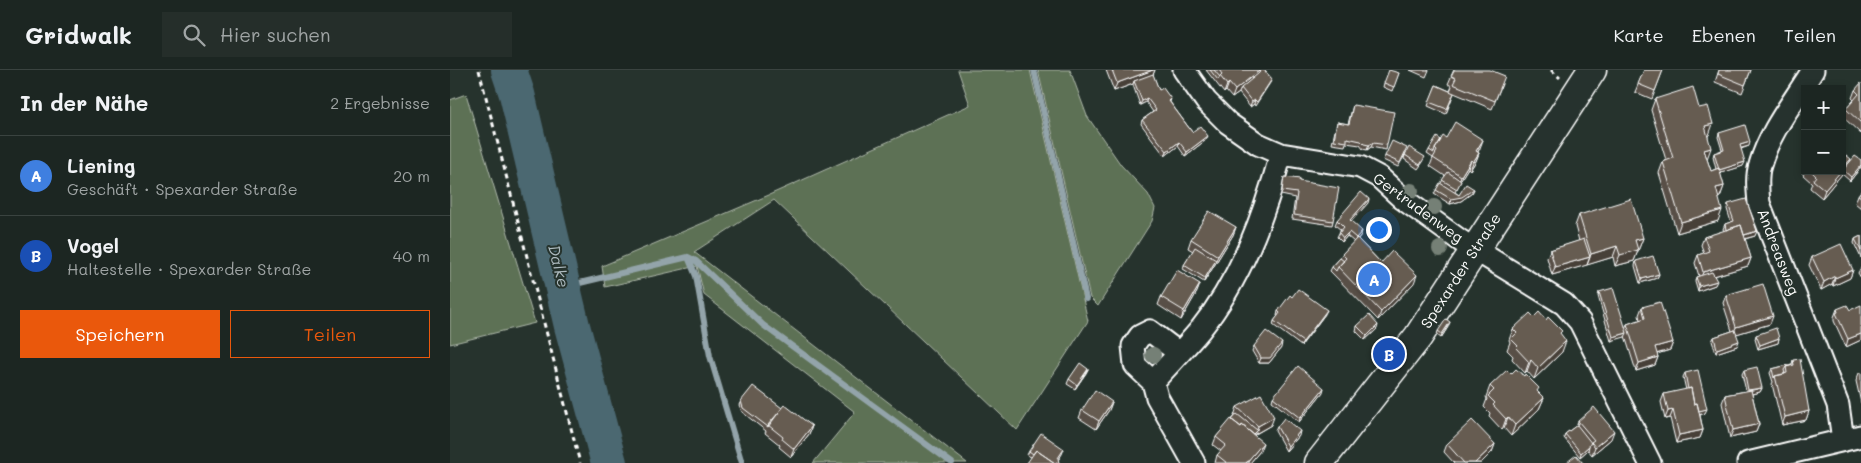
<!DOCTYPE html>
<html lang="de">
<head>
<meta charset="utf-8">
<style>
  body { margin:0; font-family:Mali,sans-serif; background:#252e2a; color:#f1f3f6 }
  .controls { position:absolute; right:15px; top:15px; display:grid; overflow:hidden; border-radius:0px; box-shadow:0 2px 8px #0003 }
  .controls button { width:45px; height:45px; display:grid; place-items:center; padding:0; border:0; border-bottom:1px solid #3a4340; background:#1c2622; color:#f1f3f6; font:25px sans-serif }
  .you { position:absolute; left:928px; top:159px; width:18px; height:18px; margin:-12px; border:4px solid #fff; border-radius:50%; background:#1a73e8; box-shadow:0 0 0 8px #1a73e833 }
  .badge { display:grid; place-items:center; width:32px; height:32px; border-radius:50%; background:#ea580c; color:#fff; font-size:16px; font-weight:700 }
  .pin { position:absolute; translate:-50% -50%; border:2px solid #fff; box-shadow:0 1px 5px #0006 }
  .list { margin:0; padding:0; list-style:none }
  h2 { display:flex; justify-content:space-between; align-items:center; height:65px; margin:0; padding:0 20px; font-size:21px }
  h2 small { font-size:16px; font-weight:400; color:#a0a5a5 }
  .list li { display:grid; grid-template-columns:32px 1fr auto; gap:15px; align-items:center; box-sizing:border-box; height:80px; padding:0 20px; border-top:1px solid #3a4340 }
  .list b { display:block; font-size:19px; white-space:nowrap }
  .list p { margin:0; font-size:16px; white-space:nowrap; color:#a0a5a5 }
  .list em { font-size:16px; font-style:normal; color:#a0a5a5 }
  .actions { display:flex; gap:10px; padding:15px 20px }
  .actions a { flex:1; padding:11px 0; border:1px solid #ea580c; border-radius:0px; text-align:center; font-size:18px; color:#ea580c }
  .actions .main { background:#ea580c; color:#fff }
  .icon { flex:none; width:28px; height:28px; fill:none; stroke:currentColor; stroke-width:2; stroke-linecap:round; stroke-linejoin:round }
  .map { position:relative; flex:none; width:1411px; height:393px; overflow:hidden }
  header { display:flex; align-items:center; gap:30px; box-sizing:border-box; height:70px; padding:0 25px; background:#1c2622; border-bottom:1px solid #3a4340 }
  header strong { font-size:24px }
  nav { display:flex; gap:28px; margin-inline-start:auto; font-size:18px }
  .search { width:350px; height:45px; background:#252e2a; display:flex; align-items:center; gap:12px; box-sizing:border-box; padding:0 18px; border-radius:0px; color:#a0a5a5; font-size:19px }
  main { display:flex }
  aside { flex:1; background:#1c2622 }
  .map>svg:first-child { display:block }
  .green { fill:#5d7155; stroke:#aeb8aa }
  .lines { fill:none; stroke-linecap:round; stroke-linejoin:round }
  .stream { stroke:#93a4aa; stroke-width:6 }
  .river { stroke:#4b6771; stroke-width:36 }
  .minor-casing { stroke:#fff; stroke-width:25 }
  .secondary-casing { stroke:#fff; stroke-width:31 }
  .path { stroke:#fff; stroke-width:3; stroke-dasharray:5 4; stroke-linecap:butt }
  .minor { stroke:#26332d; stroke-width:21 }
  .secondary { stroke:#26332d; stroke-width:28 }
  .tree { fill:#758076 }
  .wall { fill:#584f46; stroke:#fff }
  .shaded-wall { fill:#474039; stroke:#fff }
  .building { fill:#665c51; stroke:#fff }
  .labels { text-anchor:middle; stroke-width:4; stroke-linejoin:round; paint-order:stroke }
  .street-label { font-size:15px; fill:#fff; stroke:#26332d }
  .water-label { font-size:16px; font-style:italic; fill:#aebbbf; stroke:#26332d }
</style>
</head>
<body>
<header>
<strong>Gridwalk</strong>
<div class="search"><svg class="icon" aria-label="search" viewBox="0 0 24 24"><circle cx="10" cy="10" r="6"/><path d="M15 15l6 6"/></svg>Hier suchen</div>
<nav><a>Karte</a><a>Ebenen</a><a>Teilen</a></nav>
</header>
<main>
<aside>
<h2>In der Nähe<small>2 Ergebnisse</small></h2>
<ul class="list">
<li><span class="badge" style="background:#3f7fe0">A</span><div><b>Liening</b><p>Geschäft · Spexarder Straße</p></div><em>20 m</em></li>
<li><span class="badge" style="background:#1a4fb4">B</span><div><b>Vogel</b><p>Haltestelle · Spexarder Straße</p></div><em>40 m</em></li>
</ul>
<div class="actions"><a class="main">Speichern</a><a>Teilen</a></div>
</aside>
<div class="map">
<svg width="1411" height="393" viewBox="0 0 1411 393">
  <rect width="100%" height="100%" fill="#26332d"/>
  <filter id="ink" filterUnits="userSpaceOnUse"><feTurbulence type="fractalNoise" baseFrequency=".02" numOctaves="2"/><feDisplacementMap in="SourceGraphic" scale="10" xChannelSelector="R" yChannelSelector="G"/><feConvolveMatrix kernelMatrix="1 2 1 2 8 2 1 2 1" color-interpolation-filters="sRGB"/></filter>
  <g filter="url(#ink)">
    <path class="green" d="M 508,0 L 580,0 L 638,251 L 567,360 L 324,130 L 244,182 L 517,393 L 363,393 L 405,342 L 254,225 L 247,196 L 155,217 L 152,196 L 319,125 L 520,35 Z
      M 588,0 L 620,0 L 637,46 L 671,95 L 698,124 L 705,138 L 702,151 L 648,236 L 640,228 Z
      M 16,24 L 85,253 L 0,274 L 0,30 Z"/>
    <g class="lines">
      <path class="stream" d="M 584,0 L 636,229
        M 238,187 L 246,191 L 313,255 L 502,393
        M 113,217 L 238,187 L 246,206 L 260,286 L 292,393"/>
      <path class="river" d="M 59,0 L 67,24 L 122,256 L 159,393"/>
      <defs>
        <path id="minor" d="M 734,0 L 756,31 L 778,53 L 808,74 L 831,84 L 910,97 L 929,107 L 953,129 L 1011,171 L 1114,234 L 1130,252 L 1200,393
          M 1363,0 C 1345,30 1320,60 1310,95 C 1306,107 1308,121 1309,133 L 1388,335 L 1393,370
          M 729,283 L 700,261 L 690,266 L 683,276 L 685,295 L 703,312 L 707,327 L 744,393
          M 703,312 C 718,295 735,278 750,260 C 791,209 814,146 831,84
          M 1298,393 L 1411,366"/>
        <path id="secondary" d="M 869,393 L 968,267 L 1142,0"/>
      </defs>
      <use href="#minor" class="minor-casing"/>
      <use href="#secondary" class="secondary-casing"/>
      <path class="path" d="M 29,0 L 130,393
        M 1101,0 L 1110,8"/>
      <use href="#minor" class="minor"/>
      <use href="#secondary" class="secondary"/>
    </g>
    <g class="tree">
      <circle cx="961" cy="121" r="8"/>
      <circle cx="984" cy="137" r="8"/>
      <circle cx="990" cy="179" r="8"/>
      <circle cx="703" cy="285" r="8"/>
    </g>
    <path class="wall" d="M 656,0 L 705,0 L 703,5 L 709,20 L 721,29 L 720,32 L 742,62 L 756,70 L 735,86 L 728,76 L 715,86 L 691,54 L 692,50 L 703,42 L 696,32 L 690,35 L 683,15 L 683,14 L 664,21 Z
      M 756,0 L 814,0 L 822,9 L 820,13 L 805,36 L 804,34 L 800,37 L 789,23 L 782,28 L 776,21 L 774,23 Z
      M 960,0 L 979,0 L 976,7 Z
      M 1004,0 L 1052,14 L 1042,39 L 1004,23 L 996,44 L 978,36 L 986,15 L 1000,21 L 1002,16 L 998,14 Z
      M 1194,0 L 1213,0 L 1202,29 L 1185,22 Z
      M 1269,0 L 1301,0 L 1292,23 L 1265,12 Z
      M 949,3 L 942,21 L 933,17 L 934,13 Z
      M 1411,14 L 1411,64 L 1393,47 L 1396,39 L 1404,30 L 1402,28 L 1405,20 Z
      M 1205,29 L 1249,38 L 1259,65 L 1258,65 L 1257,89 L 1261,101 L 1266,99 L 1263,87 L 1264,83 L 1272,80 L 1268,67 L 1269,63 L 1299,76 L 1291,79 L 1293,96 L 1270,103 L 1274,116 L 1270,127 L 1268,127 L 1268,151 L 1227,163 L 1209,103 L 1213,92 L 1216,90 L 1201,40 Z
      M 903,35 L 937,75 L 936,80 L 921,77 L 917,80 L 913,79 L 910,75 L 896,73 L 895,76 L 882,74 L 887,52 L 898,54 Z
      M 996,68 L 1030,78 L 1028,82 L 1029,83 L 1026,91 L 1020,100 L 1018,98 L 1010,110 L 1011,111 L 1005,122 L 1009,125 L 1024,119 L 1022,123 L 1011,131 L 1000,134 L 984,124 L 986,120 L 991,113 L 995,106 L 980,96 L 983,88 L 977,84 L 979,80 L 991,70 Z
      M 956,83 L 948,97 L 933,90 L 935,86 Z
      M 955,85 L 973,92 L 968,99 L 954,89 Z
      M 1411,90 L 1411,97 L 1400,111 L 1392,104 L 1372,128 L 1360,118 L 1362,113 L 1353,105 L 1355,99 L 1355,101 L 1392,101 L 1399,93 Z
      M 834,107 L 849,111 L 883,151 L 882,155 L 842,149 L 845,128 L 831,125 L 833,111 Z
      M 1411,121 L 1411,138 L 1405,133 L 1408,125 Z
      M 918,133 L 901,151 L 911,165 L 908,169 L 931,193 L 964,213 L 928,250 L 880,201 L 882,197 L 890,188 L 892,184 L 904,172 L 897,166 L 892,172 L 887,167 L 889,163 L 891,160 L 885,155 L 887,150 Z
      M 1278,134 L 1305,166 L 1295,169 L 1301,188 L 1298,196 L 1264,206 L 1265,215 L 1248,221 L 1245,211 L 1246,207 L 1249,206 L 1245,193 L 1248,185 L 1254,183 L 1251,175 L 1254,167 L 1274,161 L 1273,159 L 1275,154 L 1281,152 L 1277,139 Z
      M 1129,145 L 1193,168 L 1184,191 L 1165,196 L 1163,187 L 1102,205 L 1097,188 L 1100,180 L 1129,171 L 1125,156 Z
      M 786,157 L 783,165 L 754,212 L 733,199 L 734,195 L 743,181 L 738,178 L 741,169 Z
      M 1411,166 L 1411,188 L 1404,173 L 1405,169 Z
      M 1362,187 L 1403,200 L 1400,208 L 1383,216 L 1382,214 L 1371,220 L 1359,195 Z
      M 1186,191 L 1209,204 L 1207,208 L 1190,213 L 1185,196 Z
      M 1411,198 L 1411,208 L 1408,203 L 1410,199 Z
      M 750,214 L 747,222 L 731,250 L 708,235 L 711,227 Z
      M 1149,222 L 1175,258 L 1177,254 L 1190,250 L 1189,245 L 1192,237 L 1223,272 L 1220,280 L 1207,284 L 1208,287 L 1205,295 L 1186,301 L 1175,266 L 1161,271 L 1148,226 Z
      M 1276,225 L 1320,254 L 1286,264 L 1287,276 L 1266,283 L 1262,271 L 1264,267 L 1282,261 L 1273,233 Z
      M 842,227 L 875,244 L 851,276 L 823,255 L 824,251 L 828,246 L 827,246 L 828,241 Z
      M 1387,239 L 1411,270 L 1396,277 L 1384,251 L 1384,247 Z
      M 1084,247 L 1111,265 L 1112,282 L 1084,309 L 1077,301 L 1075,303 L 1062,289 L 1063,286 L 1057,280 L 1060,272 L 1059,270 L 1063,259 Z
      M 907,256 L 927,259 L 915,270 L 906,261 Z
      M 998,257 L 991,268 L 987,265 L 988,261 Z
      M 1306,265 L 1329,268 L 1328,273 L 1308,279 L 1305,269 Z
      M 804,276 L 831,278 L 819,293 L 809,293 L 802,281 Z
      M 1343,290 L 1359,341 L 1356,350 L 1332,355 L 1322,314 L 1323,312 L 1320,303 L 1322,299 L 1342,294 Z
      M 638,299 L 636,303 L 625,319 L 617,314 L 619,309 Z
      M 1294,300 L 1312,318 L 1310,322 L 1302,324 L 1309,354 L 1306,362 L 1280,368 L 1272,333 L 1275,325 L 1296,321 L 1292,304 Z
      M 1235,303 L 1255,343 L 1250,345 L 1253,360 L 1250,368 L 1226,373 L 1220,348 L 1215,349 L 1211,332 L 1214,324 L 1236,320 L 1233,307 Z
      M 1409,303 L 1411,303 L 1411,333 L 1406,311 Z
      M 1061,304 L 1088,322 L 1094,328 L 1089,339 L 1061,366 L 1054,358 L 1052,360 L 1039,346 L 1040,343 L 1034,337 L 1037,329 L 1036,327 L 1040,316 Z
      M 873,322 L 849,352 L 822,331 L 823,327 Z
      M 291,331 L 332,338 L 362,356 L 359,364 L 341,387 L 329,377 L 330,375 L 315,363 L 316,361 L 292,342 L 289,335 Z
      M 662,332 L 659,340 L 646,359 L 629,348 L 632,340 Z
      M 787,337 L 821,355 L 804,365 L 810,381 L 800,393 L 765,393 L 767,385 L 771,381 L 763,375 L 766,367 L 785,346 L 784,346 Z
      M 1128,351 L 1161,369 L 1142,385 L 1138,380 L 1130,387 L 1114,368 L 1115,364 L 1127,355 Z
      M 827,357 L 849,366 L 836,381 L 825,361 Z
      M 997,374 L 1045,374 L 1042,382 L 1031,393 L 1004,393 L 994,382 Z
      M 614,379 L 612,384 L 609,389 L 581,387 L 577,385 L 579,381 Z"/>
    <path class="shaded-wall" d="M 703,0 L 705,0 L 702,7 L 684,11 L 683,14 L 664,21 L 667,13 Z
      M 810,0 L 808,8 L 791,18 L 789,23 L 782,28 L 785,20 Z
      M 779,13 L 776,21 L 774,23 L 777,15 Z
      M 697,28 L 696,32 L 690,35 L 692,31 Z
      M 805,30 L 804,34 L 800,37 L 802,32 Z
      M 1263,54 L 1259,65 L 1251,67 L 1255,56 Z
      M 758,66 L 756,70 L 735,86 L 737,82 Z
      M 1033,70 L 1030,78 L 1023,89 L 1026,81 Z
      M 729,72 L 728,76 L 715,86 L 717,81 Z
      M 1300,72 L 1299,76 L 1288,79 L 1290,75 Z
      M 923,73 L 921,77 L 917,80 L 919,75 Z
      M 1261,78 L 1257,89 L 1254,80 Z
      M 1029,83 L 1026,91 L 1020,100 L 1023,92 Z
      M 1401,89 L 1398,97 L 1393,100 L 1392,104 L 1372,128 L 1375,120 L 1391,101 L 1392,101 L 1392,99 Z
      M 1021,90 L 1018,98 L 1008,114 L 1011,106 Z
      M 1295,92 L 1293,96 L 1268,104 L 1269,100 Z
      M 1411,95 L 1411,97 L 1400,111 L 1401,107 Z
      M 1274,116 L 1270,127 L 1262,129 L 1266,118 Z
      M 1024,119 L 1022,123 L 1011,131 L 1000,134 L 1001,129 Z
      M 919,129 L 918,133 L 899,154 L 900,150 Z
      M 1272,140 L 1268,151 L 1227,163 L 1231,152 Z
      M 786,157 L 783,165 L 754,212 L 755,208 L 766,190 L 768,186 Z
      M 912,161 L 911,165 L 905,172 L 906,168 Z
      M 1307,161 L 1305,166 L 1290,170 L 1292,166 Z
      M 899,162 L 897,166 L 892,172 L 893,168 Z
      M 1193,168 L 1184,191 L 1165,196 L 1170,185 L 1185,170 Z
      M 1167,176 L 1163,187 L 1137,195 L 1141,184 Z
      M 1140,187 L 1137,195 L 1102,205 L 1105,197 Z
      M 1301,188 L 1298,196 L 1250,210 L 1253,202 Z
      M 1403,200 L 1400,208 L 1383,216 L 1385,208 Z
      M 1209,204 L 1207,208 L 1190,213 L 1192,209 Z
      M 967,205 L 964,213 L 928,250 L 931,242 Z
      M 1385,206 L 1382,214 L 1371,220 L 1374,212 Z
      M 1267,211 L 1265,215 L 1248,221 L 1249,216 Z
      M 750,214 L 747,222 L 731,250 L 734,241 Z
      M 877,240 L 875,244 L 851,276 L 853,272 Z
      M 1323,246 L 1320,254 L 1283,265 L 1286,257 Z
      M 1000,252 L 998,257 L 991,268 L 992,264 Z
      M 928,255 L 927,259 L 915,270 L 917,266 Z
      M 1177,263 L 1175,267 L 1161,271 L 1163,267 Z
      M 1411,264 L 1411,270 L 1396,277 L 1398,269 Z
      M 1329,268 L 1328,273 L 1308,279 L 1310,275 Z
      M 1116,271 L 1112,282 L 1084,309 L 1088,298 Z
      M 1289,271 L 1287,276 L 1266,283 L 1267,279 Z
      M 1223,272 L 1220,280 L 1202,285 L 1205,277 Z
      M 832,273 L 831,278 L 819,293 L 809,293 L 811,288 Z
      M 1208,287 L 1205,295 L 1186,301 L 1189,293 Z
      M 1081,290 L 1077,301 L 1075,303 L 1079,292 Z
      M 638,299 L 636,303 L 625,319 L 627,315 Z
      M 874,318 L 873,322 L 849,352 L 850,348 Z
      M 1312,318 L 1310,322 L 1297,325 L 1298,321 Z
      M 1094,328 L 1089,339 L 1061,366 L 1065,355 Z
      M 662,332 L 659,340 L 646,359 L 649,351 Z
      M 1257,339 L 1255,343 L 1245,346 L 1247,341 Z
      M 1223,340 L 1220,348 L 1215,349 L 1218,341 Z
      M 1359,341 L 1356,350 L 1332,355 L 1335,347 Z
      M 824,347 L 821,355 L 805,364 L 799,372 L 801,367 L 807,360 L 808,356 Z
      M 1058,347 L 1054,358 L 1052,360 L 1056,349 Z
      M 1309,354 L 1306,362 L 1280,368 L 1283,360 Z
      M 362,356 L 359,364 L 341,387 L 344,379 Z
      M 1253,360 L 1250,368 L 1226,373 L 1229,365 Z
      M 850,361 L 849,366 L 836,381 L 838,376 Z
      M 1164,361 L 1161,369 L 1142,385 L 1145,377 Z
      M 813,373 L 810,381 L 800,393 L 796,393 Z
      M 1045,374 L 1042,382 L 1031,393 L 1025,393 Z
      M 1139,376 L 1138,380 L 1130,387 L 1131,383 Z"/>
    <path class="building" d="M 662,0 L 703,0 L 667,13 Z
      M 760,0 L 764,0 L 770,7 L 768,10 Z
      M 769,0 L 810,0 L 785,20 L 779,13 L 777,15 L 770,6 L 772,4 Z
      M 811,0 L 814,0 L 822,9 L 807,32 L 805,30 L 802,32 L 791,18 L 809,3 Z
      M 939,0 L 949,3 L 944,17 L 934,13 Z
      M 1004,0 L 1040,0 L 1055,6 L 1045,31 L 1003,14 L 1006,8 L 1001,6 Z
      M 1194,0 L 1213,0 L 1205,21 L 1188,14 Z
      M 1269,0 L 1301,0 L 1295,15 L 1268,4 Z
      M 703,4 L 709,20 L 713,18 L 721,29 L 719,31 L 742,62 L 750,56 L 758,66 L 737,82 L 729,72 L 717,81 L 692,50 L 706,40 L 697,28 L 692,31 L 684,11 Z
      M 1411,13 L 1411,53 L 1396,39 L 1409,24 L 1405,20 Z
      M 986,15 L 1004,23 L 997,39 L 979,32 Z
      M 1243,17 L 1249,38 L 1258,36 L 1263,54 L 1255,56 L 1261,78 L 1254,80 L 1261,101 L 1269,98 L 1274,116 L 1266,118 L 1272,140 L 1231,152 L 1213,92 L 1223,88 L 1205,29 Z
      M 903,35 L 944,42 L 937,75 L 923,73 L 919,75 L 914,74 L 911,71 L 897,68 L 897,72 L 884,70 L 887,52 L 899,54 Z
      M 1005,52 L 1033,70 L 1026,81 L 1029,83 L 1023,92 L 1021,90 L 1011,106 L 983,88 L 987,81 L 985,79 L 993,66 L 996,68 Z
      M 1295,55 L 1300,72 L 1290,75 L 1295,92 L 1269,100 L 1264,83 L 1274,80 L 1269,63 Z
      M 987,67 L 991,70 L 985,79 L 984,83 L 979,80 Z
      M 942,71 L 957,78 L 950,93 L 935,86 Z
      M 959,77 L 975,87 L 970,95 L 955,85 Z
      M 1392,82 L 1401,89 L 1392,99 Z
      M 1405,86 L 1411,90 L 1411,95 L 1401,107 L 1393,100 Z
      M 1361,101 L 1391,101 L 1375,120 L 1363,110 L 1366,106 Z
      M 998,102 L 1011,111 L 1007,119 L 992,110 Z
      M 834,107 L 850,109 L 849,111 L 889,118 L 883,151 L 844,145 L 847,123 L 832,121 Z
      M 990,113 L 1009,125 L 1016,114 L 1024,119 L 1012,127 L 1001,129 L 986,120 Z
      M 1411,121 L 1411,127 L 1408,125 Z
      M 911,122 L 919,129 L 900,150 L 912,161 L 906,168 L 899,162 L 893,168 L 889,163 L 894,157 L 887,150 Z
      M 1181,129 L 1193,168 L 1185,170 L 1188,180 L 1170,185 L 1167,176 L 1141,184 L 1129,145 Z
      M 1296,129 L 1307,161 L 1294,165 L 1291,155 L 1276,160 L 1275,154 L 1284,151 L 1278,134 Z
      M 759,141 L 786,157 L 768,186 L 741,169 Z
      M 1291,155 L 1301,188 L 1253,202 L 1248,185 L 1259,181 L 1254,167 Z
      M 1411,166 L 1411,181 L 1405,169 Z
      M 907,168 L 931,193 L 942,181 L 967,205 L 931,242 L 888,197 L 896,188 L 892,184 Z
      M 1134,169 L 1140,187 L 1105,197 L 1100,180 Z
      M 1391,174 L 1403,200 L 1385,208 L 1385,206 L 1374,212 L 1362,187 Z
      M 745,177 L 766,190 L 755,208 L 734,195 Z
      M 1203,186 L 1209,204 L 1192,209 L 1186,191 Z
      M 890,188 L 894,191 L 888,197 L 886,201 L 882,197 Z
      M 727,200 L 750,214 L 734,241 L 711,227 Z
      M 1262,202 L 1267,211 L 1249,216 L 1246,207 Z
      M 1313,214 L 1323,246 L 1286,257 L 1276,225 Z
      M 1163,218 L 1177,263 L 1163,267 L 1149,222 Z
      M 848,219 L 877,240 L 853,272 L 824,251 L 830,243 L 828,241 L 840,225 L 842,227 Z
      M 1210,232 L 1223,272 L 1205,277 L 1208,287 L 1189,293 L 1177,254 L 1195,248 L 1192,237 Z
      M 1397,235 L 1400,240 L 1411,235 L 1411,264 L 1398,269 L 1386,243 L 1388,242 L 1387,239 Z
      M 1089,242 L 1096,250 L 1098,247 L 1112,261 L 1110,263 L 1116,271 L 1088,298 L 1081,290 L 1079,292 L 1066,278 L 1068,276 L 1061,269 L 1067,263 L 1063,259 L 1080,243 L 1084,247 Z
      M 919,245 L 928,255 L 917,266 L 907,256 Z
      M 996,249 L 1000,252 L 992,264 L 988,261 Z
      M 1326,258 L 1329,268 L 1310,275 L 1306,265 Z
      M 1285,260 L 1289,271 L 1267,279 L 1264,267 Z
      M 816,261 L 832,273 L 820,288 L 811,288 L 804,276 Z
      M 1350,289 L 1359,341 L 1335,347 L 1325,306 L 1337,303 L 1336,297 L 1344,295 L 1343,290 Z
      M 630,293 L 638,299 L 627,315 L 619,309 Z
      M 1342,294 L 1342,295 L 1336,297 L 1334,300 L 1335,304 L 1325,306 L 1324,308 L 1322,299 Z
      M 848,296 L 874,318 L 850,348 L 823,327 Z
      M 1307,297 L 1312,318 L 1298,320 L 1294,300 Z
      M 1066,299 L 1074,306 L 1075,304 L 1089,318 L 1087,321 L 1094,328 L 1065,355 L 1058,347 L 1056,349 L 1043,335 L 1045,333 L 1038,326 L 1044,320 L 1040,316 L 1057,300 L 1061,304 Z
      M 1248,300 L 1257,339 L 1249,341 L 1247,333 L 1244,334 L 1241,318 L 1238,319 L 1235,303 Z
      M 303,316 L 332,338 L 318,357 L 293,338 L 291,331 Z
      M 1241,318 L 1244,334 L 1247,333 L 1253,360 L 1229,365 L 1223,340 L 1218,341 L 1214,324 Z
      M 645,320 L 662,332 L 649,351 L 632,340 Z
      M 1301,320 L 1309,354 L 1283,360 L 1275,325 Z
      M 811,324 L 824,347 L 808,356 L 787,337 Z
      M 335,335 L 362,356 L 344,379 L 332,369 L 333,367 L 318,355 Z
      M 1144,337 L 1164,361 L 1145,377 L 1141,372 L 1144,370 L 1128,351 Z
      M 787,344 L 807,360 L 803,364 L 792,355 L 791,357 L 782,350 Z
      M 834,348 L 850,361 L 838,376 L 827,357 Z
      M 781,349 L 791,357 L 792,355 L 813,373 L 796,393 L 777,393 L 767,385 L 776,375 L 766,367 Z
      M 1022,350 L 1045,374 L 1025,393 L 1014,393 L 997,374 Z
      M 1127,355 L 1142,374 L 1141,372 L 1139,376 L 1131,383 L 1115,364 Z
      M 591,363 L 614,379 L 608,388 L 609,393 L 605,393 L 586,380 L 583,384 L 579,381 Z
      M 586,380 L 605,393 L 577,393 Z
      M 1126,385 L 1133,393 L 1116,393 Z"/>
  </g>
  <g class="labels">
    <g class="street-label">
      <text transform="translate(968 138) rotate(36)" y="5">Gertrudenweg</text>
      <text transform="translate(1328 182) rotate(69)" y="5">Andreasweg</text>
      <text transform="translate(1011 201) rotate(-57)" y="5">Spexarder Straße</text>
    </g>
    <g class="water-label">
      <text transform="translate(109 196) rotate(76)" y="6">Dalke</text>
    </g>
  </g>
</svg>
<div class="controls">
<button>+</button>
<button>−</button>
</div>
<div class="you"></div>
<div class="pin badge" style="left:924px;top:209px;background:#3f7fe0">A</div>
<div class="pin badge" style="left:939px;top:284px;background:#1a4fb4">B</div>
</div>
</main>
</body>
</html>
